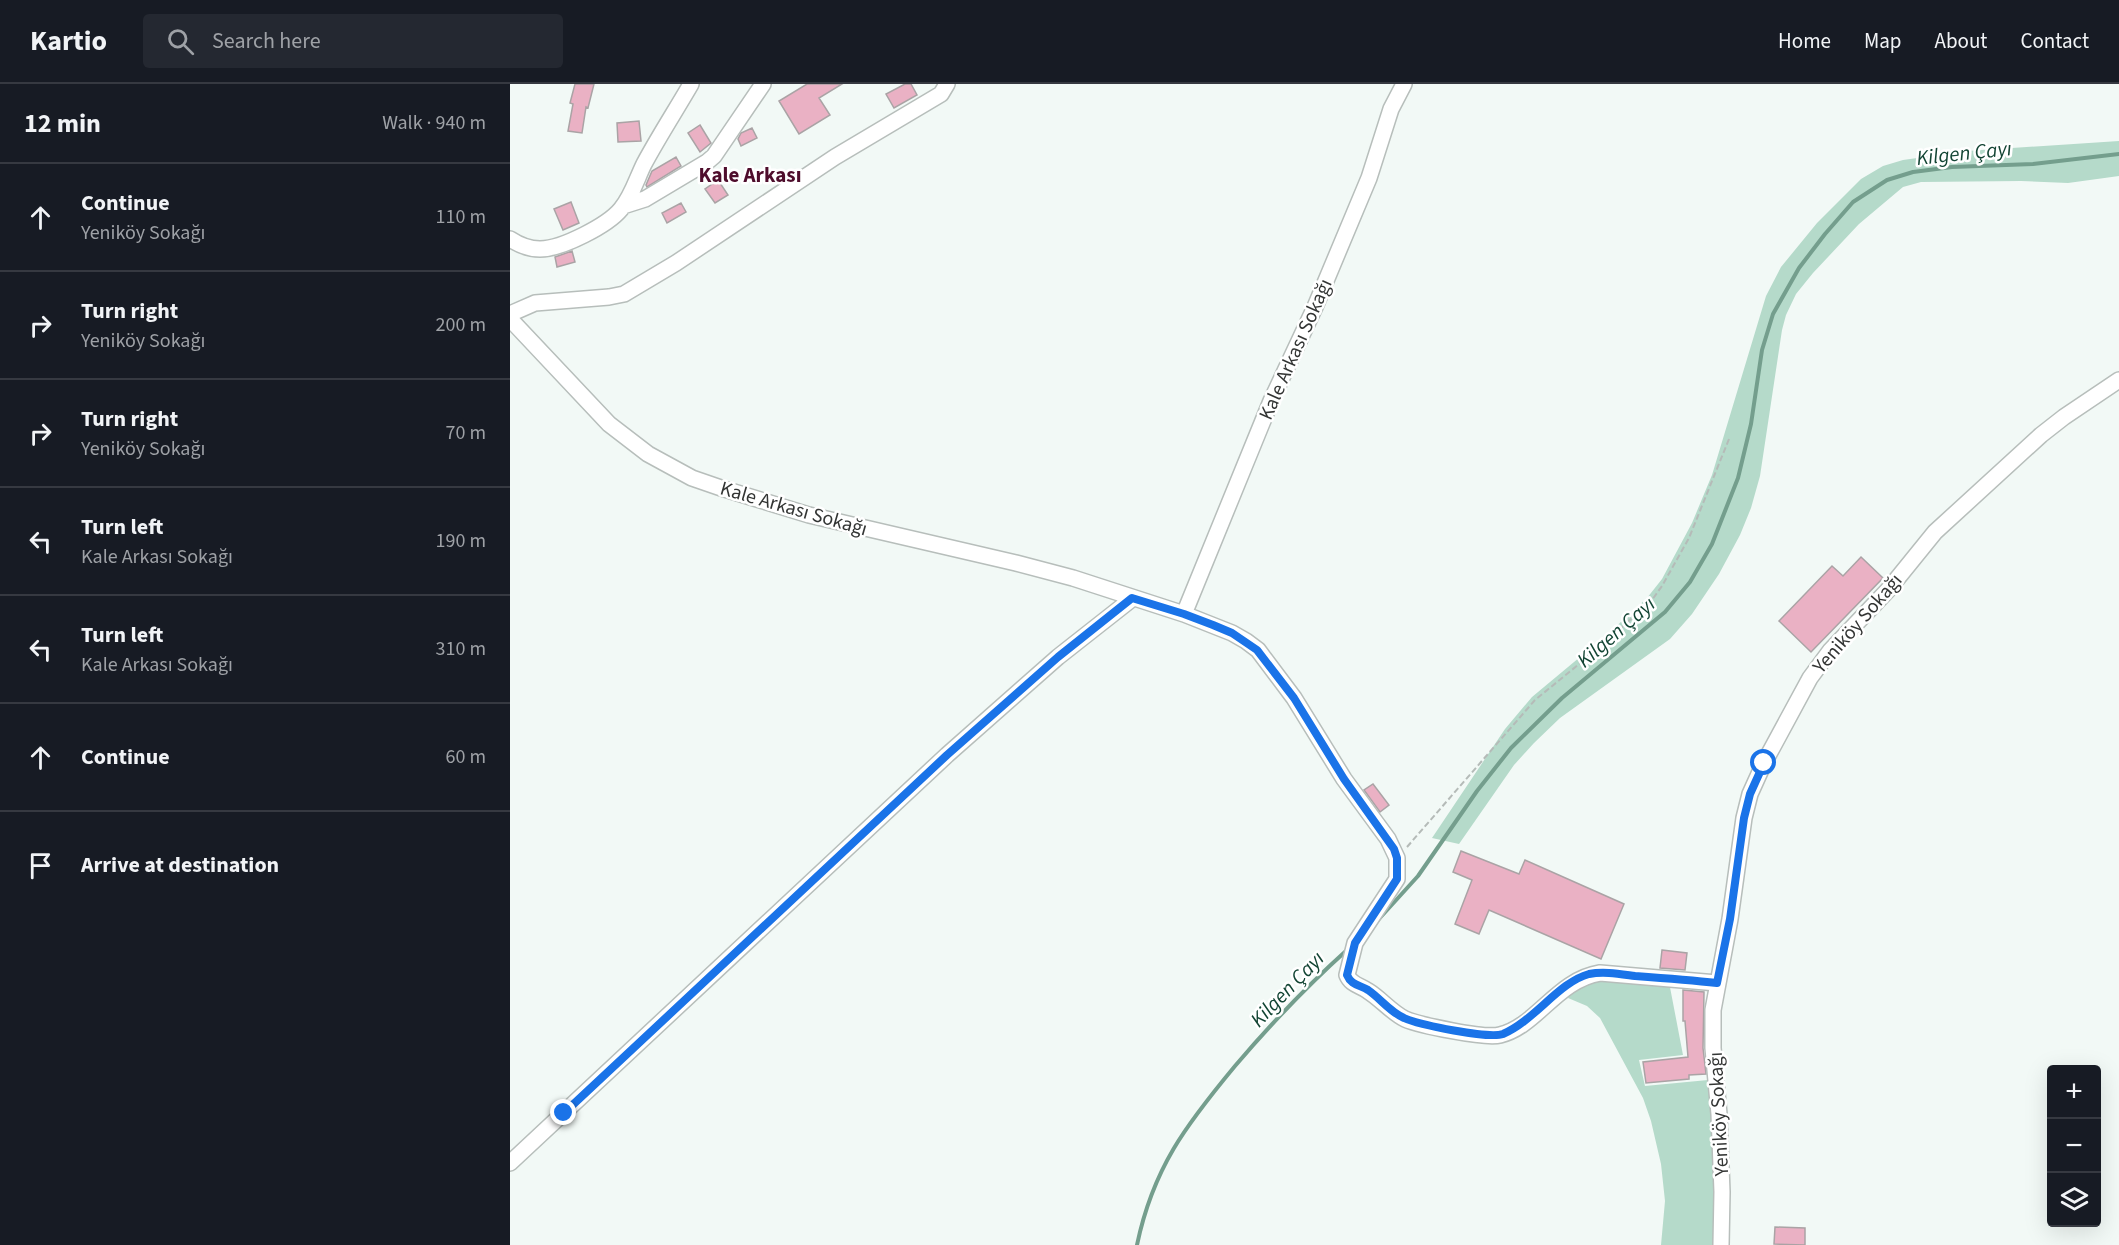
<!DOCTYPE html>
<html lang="en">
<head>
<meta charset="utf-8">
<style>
  body { margin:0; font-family:"Source Sans 3",sans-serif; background:#242831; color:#f1f3f6 }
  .controls { position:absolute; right:18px; bottom:18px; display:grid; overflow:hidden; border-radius:6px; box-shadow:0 6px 24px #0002 }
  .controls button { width:54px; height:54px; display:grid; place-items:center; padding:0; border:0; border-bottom:2px solid #363941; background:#171b24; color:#f1f3f6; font:30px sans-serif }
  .stop { position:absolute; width:18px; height:18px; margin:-14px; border:4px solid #1a73e8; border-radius:50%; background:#fff }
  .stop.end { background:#1a73e8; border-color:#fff; box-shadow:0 2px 6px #0008 }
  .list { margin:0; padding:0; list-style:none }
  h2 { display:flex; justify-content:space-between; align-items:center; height:78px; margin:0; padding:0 24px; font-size:26px }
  h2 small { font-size:20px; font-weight:400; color:#9ea1a6 }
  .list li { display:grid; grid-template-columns:39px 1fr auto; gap:18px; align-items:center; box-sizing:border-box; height:108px; padding:0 24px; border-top:2px solid #363941 }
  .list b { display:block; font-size:22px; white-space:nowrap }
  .list p { margin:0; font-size:20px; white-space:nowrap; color:#9ea1a6 }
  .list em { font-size:20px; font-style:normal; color:#9ea1a6 }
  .icon { flex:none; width:33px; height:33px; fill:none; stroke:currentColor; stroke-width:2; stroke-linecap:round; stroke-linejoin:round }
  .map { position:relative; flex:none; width:1609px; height:1161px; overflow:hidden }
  header { display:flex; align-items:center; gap:36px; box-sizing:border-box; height:84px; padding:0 30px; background:#171b24; border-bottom:2px solid #363941 }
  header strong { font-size:28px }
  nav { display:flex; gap:33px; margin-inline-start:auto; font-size:21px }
  .search { width:420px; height:54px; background:#242831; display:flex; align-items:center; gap:15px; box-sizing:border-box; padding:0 21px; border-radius:6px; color:#9ea1a6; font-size:22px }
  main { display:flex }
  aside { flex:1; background:#171b24 }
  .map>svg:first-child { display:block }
  .green { fill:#b5daca }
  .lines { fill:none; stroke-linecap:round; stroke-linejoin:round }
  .stream { stroke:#749e8d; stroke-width:4 }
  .building { fill:#eab1c4; stroke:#aaa3a5; stroke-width:1.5 }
  .minor-casing { stroke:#b7bebb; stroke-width:18 }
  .path { stroke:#b5bbb8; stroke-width:2; stroke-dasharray:6 3; stroke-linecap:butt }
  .minor { stroke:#fff; stroke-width:15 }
  .route { stroke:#1a73e8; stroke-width:8 }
  .labels { text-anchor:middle; stroke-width:5; stroke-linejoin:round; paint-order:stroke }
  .street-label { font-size:20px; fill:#333534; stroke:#fff }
  .water-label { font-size:21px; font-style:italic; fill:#134534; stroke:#fff }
  .neighbourhood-label { font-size:21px; font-weight:bold; fill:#4e0d2c; stroke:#fff }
</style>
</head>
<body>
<header>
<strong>Kartio</strong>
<div class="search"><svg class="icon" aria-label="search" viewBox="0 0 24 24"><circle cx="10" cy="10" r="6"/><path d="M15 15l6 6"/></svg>Search here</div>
<nav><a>Home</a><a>Map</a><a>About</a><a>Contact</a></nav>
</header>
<main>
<aside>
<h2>12 min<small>Walk · 940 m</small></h2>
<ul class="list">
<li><svg class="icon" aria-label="ahead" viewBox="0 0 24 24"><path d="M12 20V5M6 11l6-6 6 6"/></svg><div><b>Continue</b><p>Yeniköy Sokağı</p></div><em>110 m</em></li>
<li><svg class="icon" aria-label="right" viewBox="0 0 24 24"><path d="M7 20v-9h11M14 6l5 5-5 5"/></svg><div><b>Turn right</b><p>Yeniköy Sokağı</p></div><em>200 m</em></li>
<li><svg class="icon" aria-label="right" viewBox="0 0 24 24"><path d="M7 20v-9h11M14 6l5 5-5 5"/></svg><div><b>Turn right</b><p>Yeniköy Sokağı</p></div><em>70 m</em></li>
<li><svg class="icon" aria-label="left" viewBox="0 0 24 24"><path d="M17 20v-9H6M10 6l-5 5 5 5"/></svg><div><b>Turn left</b><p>Kale Arkası Sokağı</p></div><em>190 m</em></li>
<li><svg class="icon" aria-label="left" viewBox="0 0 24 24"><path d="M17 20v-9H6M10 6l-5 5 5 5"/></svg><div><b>Turn left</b><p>Kale Arkası Sokağı</p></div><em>310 m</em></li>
<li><svg class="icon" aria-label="ahead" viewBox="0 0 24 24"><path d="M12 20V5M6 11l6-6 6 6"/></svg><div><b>Continue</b></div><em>60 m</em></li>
<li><svg class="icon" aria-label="arrive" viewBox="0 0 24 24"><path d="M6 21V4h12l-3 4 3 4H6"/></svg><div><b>Arrive at destination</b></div></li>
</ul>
</aside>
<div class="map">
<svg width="1609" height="1161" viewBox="0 0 1609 1161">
  <rect width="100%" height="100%" fill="#f2f9f6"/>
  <path class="green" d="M 1609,57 L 1609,92 L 1558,99 L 1511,97 L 1411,98 L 1393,103 L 1349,140 L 1303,189 L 1286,210 L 1276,231 L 1272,246 L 1250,392 L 1241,424 L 1230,451 L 1209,490 L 1182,530 L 1160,555 L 1050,634 L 1024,659 L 1004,681 L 949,760 L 922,754 L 995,645 L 1022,613 L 1100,548 L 1137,514 L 1152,495 L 1182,439 L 1202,391 L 1256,212 L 1271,183 L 1307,139 L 1351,95 L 1373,82 L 1393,76 L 1457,67 Z
    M 1078,895 L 1159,898 L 1173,971 L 1129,976 L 1135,1002 L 1198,996 C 1208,1049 1206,1107 1203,1161 L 1151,1161 L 1155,1117 L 1151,1080 L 1141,1037 L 1133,1014 L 1090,934 L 1077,922 L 1058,914 L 1067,901 Z"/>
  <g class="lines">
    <path class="stream" d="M 868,836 L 908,792 L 967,707 L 1001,664 L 1052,614 L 1155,528 L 1180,498 L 1202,460 L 1228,394 L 1241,340 L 1252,266 L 1263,230 L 1289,184 L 1315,150 L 1343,118 L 1377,96 L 1403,88 L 1442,83 L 1523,80 L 1609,70
      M 627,1161 C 643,1084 676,1041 725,982 C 760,941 797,902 837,866"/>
  </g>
  <path class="building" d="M 65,0 L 84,0 L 78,24 L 76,23 L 72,49 L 58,47 L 63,20 L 60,19 Z
    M 297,0 L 332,0 L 309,14 L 320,31 L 289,50 L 269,17 Z
    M 395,0 L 401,0 L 407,11 L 384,24 L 376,10 Z
    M 129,37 L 131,57 L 108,58 L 107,39 Z
    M 190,41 L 201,59 L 190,68 L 178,49 Z
    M 242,44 L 247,54 L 231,62 L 228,55 L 231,49 Z
    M 166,73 L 171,82 L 137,103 L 136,101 L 142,87 Z
    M 208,96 L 218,111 L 205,119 L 195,105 Z
    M 61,118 L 69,139 L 53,146 L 44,125 Z
    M 171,119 L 176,128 L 157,139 L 152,129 Z
    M 62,167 L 65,178 L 47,183 L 45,173 Z
    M 1351,473 L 1373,494 L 1301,568 L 1269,537 L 1322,482 L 1333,492 Z
    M 863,700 L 879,721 L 870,728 L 854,706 Z
    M 951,767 L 1009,790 L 1015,776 L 1114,820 L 1091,875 L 979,826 L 969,850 L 945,840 L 962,796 L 943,788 Z
    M 1152,866 L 1177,869 L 1175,886 L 1150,884 Z
    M 1173,906 L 1194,908 L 1193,964 L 1196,990 L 1179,991 L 1179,995 L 1136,999 L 1133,978 L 1178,973 L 1175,937 L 1173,937 Z
    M 1265,1143 L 1295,1144 L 1295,1161 L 1264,1160 Z"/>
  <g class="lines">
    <defs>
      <path id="minor" d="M 113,122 L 135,115 L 197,78 L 204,72 L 253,0
        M 0,155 C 9,161 19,165 30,165 C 52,165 98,141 111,125 C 122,112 127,94 134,80 C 149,52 166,26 181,0
        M 0,230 L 25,219 L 99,213 L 114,210 L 166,179 L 325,73 L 431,10 L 437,0
        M 0,235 L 99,340 L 138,370 L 182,394 L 211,404 L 299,431 L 506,479 L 563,494 L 674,530 L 722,549 L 736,557 L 748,566 L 784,614 L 834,695 L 878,755 L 887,774 L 887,795 L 845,859 L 837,891 C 841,901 850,901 858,907 C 871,915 881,928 895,935 C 909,941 975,955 990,951 C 1027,942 1047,896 1090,889 L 1207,899
        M 674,530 L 761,317 L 805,223 L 859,94 L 881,25 L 894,0
        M 0,1079 L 437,671 L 548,573 L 623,514
        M 1211,1161 L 1212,1108 L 1209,1030 L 1203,964 L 1203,926 L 1220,835 L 1234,734 L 1240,710 L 1254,679 L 1300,594 L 1320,567 L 1378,506 L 1425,448 L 1531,351 L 1554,333 L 1609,296"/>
    </defs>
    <use href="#minor" class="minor-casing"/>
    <path class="path" d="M 897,763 L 1025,616 L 1090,563 L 1142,516 L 1152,502 L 1179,454 L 1219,355"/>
    <use href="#minor" class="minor"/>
  </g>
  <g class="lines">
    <path class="route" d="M 54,1029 L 437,671 L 548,573 L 622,514 L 674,530 L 703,541 L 722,549 L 747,566 L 784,614 L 834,695 L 884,765 L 887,774 L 887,795 L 845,859 L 837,891 C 841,901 850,901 858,906 C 871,915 880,928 894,934 C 909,941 979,955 993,950 C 1024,937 1049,898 1079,890 C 1094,887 1110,890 1125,892 C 1152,894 1179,896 1207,899 L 1220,835 L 1234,734 L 1240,710 L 1254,679"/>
  </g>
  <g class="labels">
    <g class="street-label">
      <text transform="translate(785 265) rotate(-66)" y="7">Kale Arkası Sokağı</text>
      <text transform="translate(284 424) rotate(16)" y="7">Kale Arkası Sokağı</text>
      <text transform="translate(1347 539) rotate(-49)" y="7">Yeniköy Sokağı</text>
      <text transform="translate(1208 1030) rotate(-93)" y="7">Yeniköy Sokağı</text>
    </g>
    <g class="water-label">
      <text transform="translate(1454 69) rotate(-6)" y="7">Kilgen Çayı</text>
      <text transform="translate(1106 548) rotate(-41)" y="7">Kilgen Çayı</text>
      <text transform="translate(777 905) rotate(-46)" y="7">Kilgen Çayı</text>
    </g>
    <g class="neighbourhood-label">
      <text x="240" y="98">Kale Arkası</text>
    </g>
  </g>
</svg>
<div class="controls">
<button>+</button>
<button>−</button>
<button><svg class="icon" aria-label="layers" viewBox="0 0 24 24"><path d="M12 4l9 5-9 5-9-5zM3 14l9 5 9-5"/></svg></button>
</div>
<div class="stop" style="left:1254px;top:679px"></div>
<div class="stop end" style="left:54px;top:1029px"></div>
</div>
</main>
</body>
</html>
